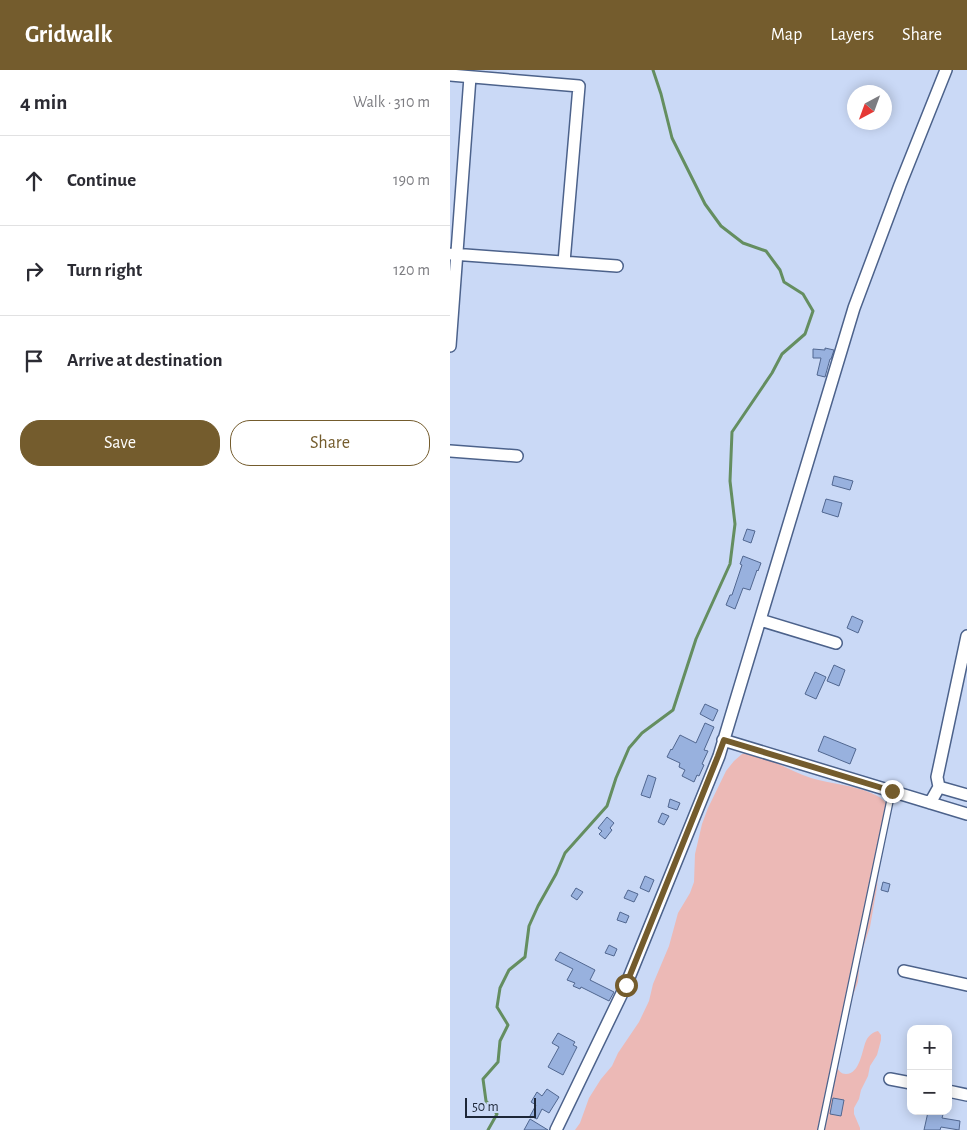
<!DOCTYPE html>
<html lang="en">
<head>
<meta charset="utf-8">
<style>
  body { margin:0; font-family:"Alegreya Sans",sans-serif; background:#f7f7f7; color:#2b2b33 }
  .controls { position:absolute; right:15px; bottom:15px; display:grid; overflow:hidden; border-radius:10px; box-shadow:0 2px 12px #0003 }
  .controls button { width:45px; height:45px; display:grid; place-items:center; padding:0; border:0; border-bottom:1px solid #e1e1e2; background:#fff; color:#2b2b33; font:25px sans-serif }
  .compass { position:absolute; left:397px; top:15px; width:45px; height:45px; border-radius:50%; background:#fff; box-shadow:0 2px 12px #0003; rotate:221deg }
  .scale { position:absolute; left:15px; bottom:12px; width:71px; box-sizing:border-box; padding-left:5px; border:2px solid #1d2738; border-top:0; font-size:14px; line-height:18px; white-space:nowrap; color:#1d2738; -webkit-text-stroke:4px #cad9f6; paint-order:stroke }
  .stop { position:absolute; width:15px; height:15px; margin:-11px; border:4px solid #745c2d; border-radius:50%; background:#fff }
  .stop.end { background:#745c2d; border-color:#fff; box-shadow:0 1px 5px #0008 }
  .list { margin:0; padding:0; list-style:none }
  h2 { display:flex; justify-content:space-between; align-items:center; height:65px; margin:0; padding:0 20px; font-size:21px }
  h2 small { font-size:16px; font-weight:400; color:#7c7c81 }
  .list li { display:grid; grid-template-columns:32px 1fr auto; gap:15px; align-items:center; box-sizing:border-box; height:90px; padding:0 20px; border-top:1px solid #e1e1e2 }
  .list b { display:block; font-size:19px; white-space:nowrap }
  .list em { font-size:16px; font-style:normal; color:#7c7c81 }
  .actions { display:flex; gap:10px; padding:15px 20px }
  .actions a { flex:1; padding:11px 0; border:1px solid #745c2d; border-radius:20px; text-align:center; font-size:18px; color:#745c2d }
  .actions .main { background:#745c2d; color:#fff }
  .icon { flex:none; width:28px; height:28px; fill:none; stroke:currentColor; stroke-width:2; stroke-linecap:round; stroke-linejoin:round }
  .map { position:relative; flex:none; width:517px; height:1060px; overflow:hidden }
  header { display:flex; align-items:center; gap:30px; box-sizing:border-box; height:70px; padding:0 25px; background:#745c2d; color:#fff }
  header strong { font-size:24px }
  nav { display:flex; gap:28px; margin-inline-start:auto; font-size:18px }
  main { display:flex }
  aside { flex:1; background:#fff }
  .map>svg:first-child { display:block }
  .green { fill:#ecb9b6 }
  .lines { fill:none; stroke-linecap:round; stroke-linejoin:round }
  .stream { stroke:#648e60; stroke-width:3 }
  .building { fill:#98b1de; stroke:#516790 }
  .lane-casing { stroke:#4c628b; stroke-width:8 }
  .street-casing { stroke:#4c628b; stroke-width:14 }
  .lane { stroke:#fff; stroke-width:5.5 }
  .street { stroke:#fff; stroke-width:11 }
  .route { stroke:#745c2d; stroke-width:6 }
</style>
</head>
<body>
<header>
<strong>Gridwalk</strong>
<nav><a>Map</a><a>Layers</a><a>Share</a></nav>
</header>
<main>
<aside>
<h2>4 min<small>Walk · 310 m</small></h2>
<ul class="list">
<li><svg class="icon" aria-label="ahead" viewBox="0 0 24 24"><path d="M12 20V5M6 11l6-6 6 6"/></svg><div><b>Continue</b></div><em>190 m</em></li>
<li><svg class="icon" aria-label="right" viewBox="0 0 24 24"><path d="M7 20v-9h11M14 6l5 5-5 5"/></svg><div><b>Turn right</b></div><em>120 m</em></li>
<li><svg class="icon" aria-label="arrive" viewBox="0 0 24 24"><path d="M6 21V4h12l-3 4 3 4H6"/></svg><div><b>Arrive at destination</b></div></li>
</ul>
<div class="actions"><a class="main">Save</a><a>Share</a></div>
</aside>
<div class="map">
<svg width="517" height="1060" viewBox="0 0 517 1060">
  <rect width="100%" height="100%" fill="#cad9f6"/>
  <path class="green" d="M 297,683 C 320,687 339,701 361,708 C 381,714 403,715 421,723 C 429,726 435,730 438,737 L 429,789 L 427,817 L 420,857 L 410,887 L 408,912 L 397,941 L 387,997 C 389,1001 391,1004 396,1004 C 410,1004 412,980 416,971 C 418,966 423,962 428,961 L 431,965 L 431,970 L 427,985 L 420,996 L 418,1006 L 411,1020 L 409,1029 L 404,1038 L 404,1044 L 410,1058 L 410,1060 L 125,1060 L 130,1053 L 139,1028 L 151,1009 L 162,996 L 168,983 L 189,952 L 199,931 L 203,914 L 219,876 L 228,843 L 240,823 L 244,812 L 245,784 L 252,754 L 258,738 L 276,701 L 284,691 L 292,684 Z"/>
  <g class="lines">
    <path class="stream" d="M 38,1060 L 47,1044 L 36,1031 L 33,1009 L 48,992 L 50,971 L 58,955 L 47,937 L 50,918 L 59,900 L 75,887 L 79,856 L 88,836 L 106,804 L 115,783 L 157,736 L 166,708 L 179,678 L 192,663 L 223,640 L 246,569 L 280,494 L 285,454 L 280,411 L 282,362 L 322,303 L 332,284 L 355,264 L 363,241 L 353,224 L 334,212 L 330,200 L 316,181 L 293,173 L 271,156 L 255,134 L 222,68 L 211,24 L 203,0"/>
  </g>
  <path class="building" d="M 375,278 L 384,280 L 381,289 L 380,289 L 375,307 L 367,305 L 371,288 L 363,288 L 363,279 L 375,280 Z
    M 384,406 L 403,411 L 400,420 L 382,415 Z
    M 376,429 L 392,433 L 388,447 L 372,442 Z
    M 297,459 L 305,461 L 301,473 L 293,470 Z
    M 293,486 L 311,493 L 308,501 L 307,500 L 300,520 L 293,518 L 285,539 L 276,535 L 280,525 L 282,525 L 292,495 L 290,494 Z
    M 402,546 L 413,551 L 408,563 L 397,558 Z
    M 384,595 L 395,600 L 389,616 L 377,611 Z
    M 365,602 L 376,607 L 366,629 L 355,624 Z
    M 255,634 L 268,640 L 263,651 L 250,644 Z
    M 255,653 L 264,657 L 254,680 L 258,681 L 252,694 L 254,695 L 249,706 L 247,705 L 244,712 L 232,706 L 235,700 L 229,697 L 230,693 L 217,687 L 221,679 L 222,680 L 230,665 L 246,673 Z
    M 374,666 L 406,679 L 400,694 L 368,681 Z
    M 198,705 L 206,708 L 200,728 L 191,725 Z
    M 220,729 L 230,733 L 227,740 L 218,737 Z
    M 212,743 L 219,746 L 214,755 L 208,752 Z
    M 157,747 L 164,753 L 160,758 L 162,760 L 155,769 L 149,764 L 152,761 L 148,758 Z
    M 195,806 L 204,810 L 199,822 L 190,818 Z
    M 433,812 L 440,814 L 438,822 L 431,820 Z
    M 126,818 L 133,822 L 127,830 L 121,826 Z
    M 178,820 L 188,824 L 184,832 L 174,828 Z
    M 170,842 L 179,846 L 176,853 L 167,850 Z
    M 159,875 L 167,879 L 164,886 L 155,883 Z
    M 110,882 L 145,900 L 140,910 L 164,922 L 159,931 L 131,917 L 130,919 L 123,916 L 125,913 L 117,910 L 123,899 L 105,890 Z
    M 108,963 L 125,972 L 123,975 L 127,977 L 113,1005 L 98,997 L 109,977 L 102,973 Z
    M 97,1019 L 109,1027 L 99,1043 L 92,1039 L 87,1049 L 80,1046 L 86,1035 L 81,1032 L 87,1022 L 92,1026 Z
    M 383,1028 L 394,1030 L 391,1046 L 380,1044 Z
    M 485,1041 L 494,1041 L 492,1048 L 510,1051 L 509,1060 L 491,1057 L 490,1060 L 474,1060 L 478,1042 L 485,1043 Z
    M 80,1049 L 98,1060 L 74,1060 Z"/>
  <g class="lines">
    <defs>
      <path id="lane" d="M 371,1060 L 442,721"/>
      <path id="street" d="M 0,5 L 129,16 L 114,192
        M 2,184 L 167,196
        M 0,276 L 20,7
        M 0,381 L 67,386
        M 310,550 L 386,573
        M 273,670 L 517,744
        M 489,717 L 517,725
        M 480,733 L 489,717 L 487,707 L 517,566
        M 454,901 L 517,915
        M 440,1009 L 461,1013
        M 498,1021 L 517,1025
        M 106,1060 L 176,915 L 269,686 L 404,238 L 450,115 L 496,0"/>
    </defs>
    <use href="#lane" class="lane-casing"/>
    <use href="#street" class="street-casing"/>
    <use href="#lane" class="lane"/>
    <use href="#street" class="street"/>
  </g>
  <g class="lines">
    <path class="route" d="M 176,915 L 268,686 L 274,670 L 442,721"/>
  </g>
</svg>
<div class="controls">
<button>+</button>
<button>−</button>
</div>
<svg class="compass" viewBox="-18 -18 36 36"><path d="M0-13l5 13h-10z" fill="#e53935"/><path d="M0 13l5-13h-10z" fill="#7c7c81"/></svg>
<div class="scale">50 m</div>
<div class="stop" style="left:176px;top:915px"></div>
<div class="stop end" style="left:442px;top:721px"></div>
</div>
</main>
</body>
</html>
